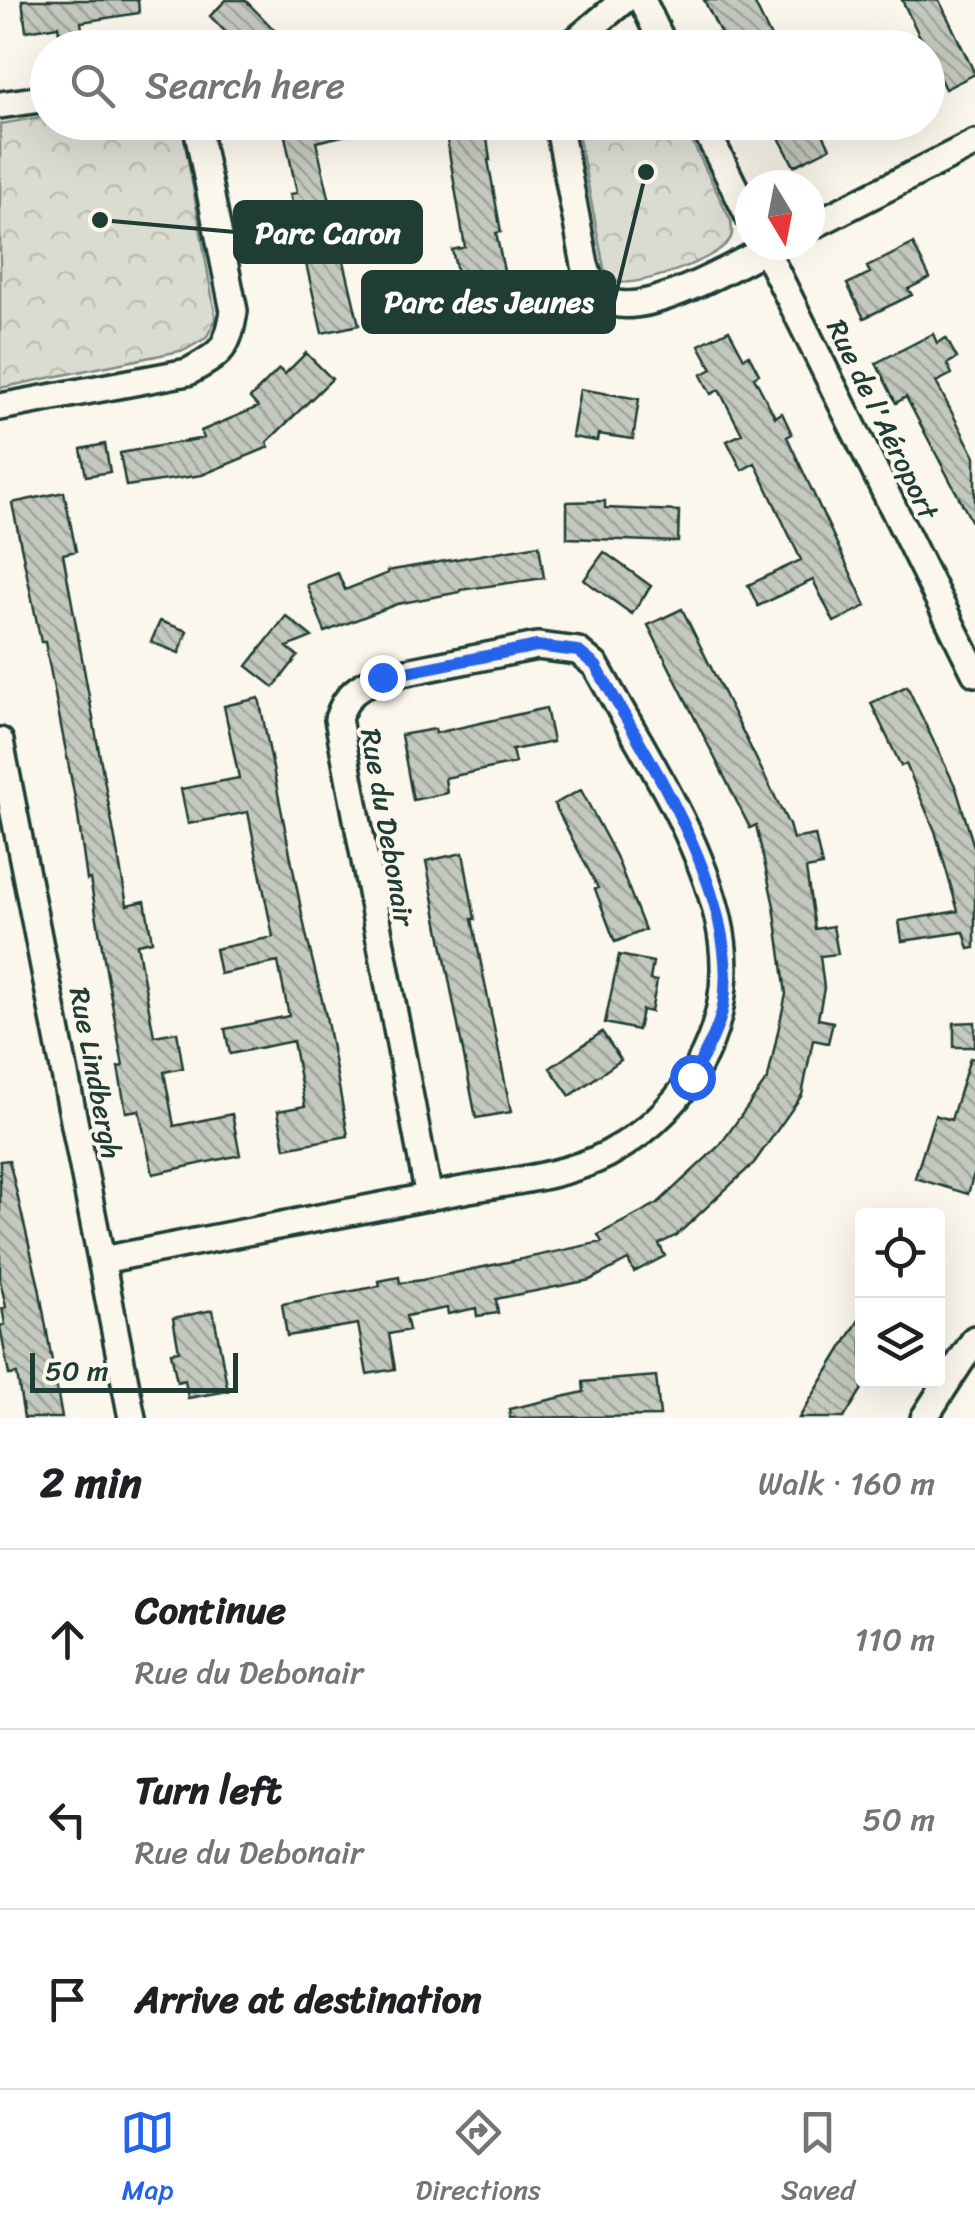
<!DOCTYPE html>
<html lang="en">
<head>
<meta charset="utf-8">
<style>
  body { margin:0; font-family:Sriracha,sans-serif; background:#f6f6f6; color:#202124 }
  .controls { position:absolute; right:30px; bottom:30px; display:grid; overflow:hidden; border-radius:10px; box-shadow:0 10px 40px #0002 }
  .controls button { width:90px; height:90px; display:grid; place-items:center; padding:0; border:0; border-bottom:2px solid #e0e0e0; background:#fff; color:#202124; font:50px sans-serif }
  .compass { position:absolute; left:735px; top:170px; width:90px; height:90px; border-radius:50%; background:#fff; box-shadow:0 10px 40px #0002; rotate:170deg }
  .scale { position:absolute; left:30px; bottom:25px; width:208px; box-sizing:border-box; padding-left:10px; border:5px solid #1f3d34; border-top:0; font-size:28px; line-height:35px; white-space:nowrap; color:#1f3d34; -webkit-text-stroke:8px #fbf7ec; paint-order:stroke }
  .stop { position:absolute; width:30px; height:30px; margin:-22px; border:8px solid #2563eb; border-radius:50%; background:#fff }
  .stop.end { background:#2563eb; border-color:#fff; box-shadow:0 2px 10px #0008 }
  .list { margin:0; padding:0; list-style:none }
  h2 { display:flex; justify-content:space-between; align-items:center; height:130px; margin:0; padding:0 40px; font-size:42px }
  h2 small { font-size:32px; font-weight:400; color:#757577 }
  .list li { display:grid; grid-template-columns:65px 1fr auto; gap:30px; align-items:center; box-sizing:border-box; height:180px; padding:0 40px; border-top:2px solid #e0e0e0 }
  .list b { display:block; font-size:38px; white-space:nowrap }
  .list p { margin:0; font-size:32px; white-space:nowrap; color:#757577 }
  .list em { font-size:32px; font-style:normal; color:#757577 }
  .icon { flex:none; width:55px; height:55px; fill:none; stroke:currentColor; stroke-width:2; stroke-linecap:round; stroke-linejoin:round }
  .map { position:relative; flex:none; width:975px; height:1418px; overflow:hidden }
  .search { position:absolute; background:#fff; box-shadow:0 10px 40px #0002; left:30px; right:30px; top:30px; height:110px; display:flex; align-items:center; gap:25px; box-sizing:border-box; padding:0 35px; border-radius:55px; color:#757577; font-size:38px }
  .sheet { height:670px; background:#fff }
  nav { display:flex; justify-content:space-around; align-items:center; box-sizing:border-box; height:140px; border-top:2px solid #e0e0e0; background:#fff; font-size:28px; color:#757577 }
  nav a { display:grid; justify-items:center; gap:5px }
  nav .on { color:#2563eb }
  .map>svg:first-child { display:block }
  .park { fill:url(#park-crowns); stroke:#7d8c82; stroke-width:2.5 }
  .building { fill:url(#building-back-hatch); stroke:#1f3d34; stroke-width:2.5 }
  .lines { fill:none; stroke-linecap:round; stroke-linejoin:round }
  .minor-casing { stroke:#1f3d34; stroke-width:32 }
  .minor { stroke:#fbf7ec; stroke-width:25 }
  .route { stroke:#2563eb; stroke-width:12 }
  .labels { text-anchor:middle; stroke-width:8; stroke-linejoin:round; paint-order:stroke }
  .street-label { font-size:28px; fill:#1f3d34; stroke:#fbf7ec }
  .leader { fill:none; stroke:#1f3d34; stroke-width:4 }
  .callout-dot { fill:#1f3d34; stroke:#fbf7ec; stroke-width:4 }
  .callout { fill:#1f3d34; stroke:#1f3d34; stroke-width:4 }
  .callout-label { font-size:30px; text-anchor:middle; font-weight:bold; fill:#fff }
</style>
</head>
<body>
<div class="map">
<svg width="975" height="1418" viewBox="0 0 975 1418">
  <defs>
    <pattern id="park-crowns" width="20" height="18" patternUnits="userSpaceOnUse" patternTransform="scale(2.5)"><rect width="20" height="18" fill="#dbdcd1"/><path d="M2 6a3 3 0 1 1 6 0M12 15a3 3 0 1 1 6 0" fill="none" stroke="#bcbeb4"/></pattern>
    <pattern id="building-back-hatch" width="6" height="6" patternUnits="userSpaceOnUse" patternTransform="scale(2.5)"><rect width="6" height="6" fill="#c4c9be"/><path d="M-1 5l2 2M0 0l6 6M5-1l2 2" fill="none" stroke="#9fa49b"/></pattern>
  </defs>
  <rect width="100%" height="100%" fill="#fbf7ec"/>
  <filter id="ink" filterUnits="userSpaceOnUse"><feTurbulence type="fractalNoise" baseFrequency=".01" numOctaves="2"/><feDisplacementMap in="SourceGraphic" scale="20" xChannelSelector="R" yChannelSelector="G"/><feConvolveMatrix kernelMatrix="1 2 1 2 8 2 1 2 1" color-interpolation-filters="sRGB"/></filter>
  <g filter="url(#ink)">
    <path class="park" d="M 47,116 L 48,122 L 177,123 L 184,136 L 216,319 L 206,338 L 185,350 L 0,388 L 0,124 Z
      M 576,123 L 683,123 L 731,221 C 732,230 734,236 727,243 C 709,262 641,286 615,282 L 604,268 Z"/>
    <path class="building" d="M 22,0 L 138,0 L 139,13 L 81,22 L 82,29 L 59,33 L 58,26 L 26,31 Z
      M 226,0 L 245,0 L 292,48 L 241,48 L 210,16 Z
      M 704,0 L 753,0 L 776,48 L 728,48 Z
      M 902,0 L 939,0 L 975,74 L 945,89 Z
      M 282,122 L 359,122 L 360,132 L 316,142 L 359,325 L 322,333 L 290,194 L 297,193 Z
      M 444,122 L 485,122 L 490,160 L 488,160 L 501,232 L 496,233 L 512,309 L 475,317 L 469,288 L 461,290 L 452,250 L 465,247 Z
      M 771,122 L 817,122 L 830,148 L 794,166 Z
      M 913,244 L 930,278 L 908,289 L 912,295 L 864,318 L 847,284 L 870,273 L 867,267 Z
      M 729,330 L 744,358 L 749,355 L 759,374 L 754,377 L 775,417 L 782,413 L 792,434 L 787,437 L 866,606 L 834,622 L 813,580 L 758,606 L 748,585 L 801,560 L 755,463 L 742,470 L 727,441 L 742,434 L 719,390 L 711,394 L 701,375 L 712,369 L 699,345 Z
      M 933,334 L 937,343 L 946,338 L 957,358 L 947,364 L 952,374 L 936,382 L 975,457 L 975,528 L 906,397 L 896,403 L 876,363 Z
      M 306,353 L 332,379 L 267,442 L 269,447 L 202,475 L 126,486 L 120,453 L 204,438 L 201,431 L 258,407 L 250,398 L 279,369 L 285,374 Z
      M 580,389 L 639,399 L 633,439 L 598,434 L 597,441 L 572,437 Z
      M 105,444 L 110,472 L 86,476 L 81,449 Z
      M 64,492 L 76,551 L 63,554 L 127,905 L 145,901 L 152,941 L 137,944 L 154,1036 L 177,1032 L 183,1068 L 164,1072 L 174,1126 L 232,1114 L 240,1155 L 153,1174 L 139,1110 L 126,1112 L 118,1067 L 123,1066 L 90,879 L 87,880 L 77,809 L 45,642 L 41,642 L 12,503 Z
      M 605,501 L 605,508 L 679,511 L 678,542 L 567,538 L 567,502 Z
      M 539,545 L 544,578 L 460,590 L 460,592 L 397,604 L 325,632 L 307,585 L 338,573 L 345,590 L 388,573 L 387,571 Z
      M 604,552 L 651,586 L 632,614 L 584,580 Z
      M 682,609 L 789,825 L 793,839 L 815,835 L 822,866 L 806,869 L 815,929 L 833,926 L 838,954 L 820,956 L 824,988 L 818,1019 L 833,1022 L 828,1043 L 813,1040 L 802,1095 L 754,1163 L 677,1235 L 659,1244 L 665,1256 L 634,1272 L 628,1260 L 590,1280 L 496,1299 L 498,1313 L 477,1316 L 476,1308 L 448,1314 L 447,1308 L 406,1316 L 409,1330 L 389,1334 L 395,1369 L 367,1374 L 358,1324 L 287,1336 L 282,1304 L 380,1286 L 379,1281 L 399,1277 L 400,1283 L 422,1280 L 602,1242 L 598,1235 L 658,1203 L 720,1145 L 768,1078 L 786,994 L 774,906 L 756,825 L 750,828 L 648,625 Z
      M 286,616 L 312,637 L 287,647 L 298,656 L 274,687 L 247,666 Z
      M 160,621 L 187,631 L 179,653 L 151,642 Z
      M 907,686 L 956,788 L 975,850 L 975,948 L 969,949 L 964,932 L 902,941 L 899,921 L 958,911 L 935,831 L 906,764 L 901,766 L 871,703 Z
      M 259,698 L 306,934 L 326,1016 L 348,1136 L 285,1148 L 278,1111 L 305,1106 L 293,1041 L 230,1054 L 225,1029 L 289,1016 L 278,962 L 220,974 L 215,949 L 273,937 L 248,812 L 188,824 L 181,789 L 239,778 L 224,706 Z
      M 546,708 L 553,742 L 512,750 L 515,763 L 445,778 L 447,793 L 413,800 L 401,735 L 435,729 L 436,733 Z
      M 581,790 L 616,856 L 645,930 L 615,942 L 595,889 L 598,888 L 554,804 Z
      M 463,853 L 475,919 L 472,919 L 511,1112 L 476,1118 L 426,861 Z
      M 619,955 L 653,962 L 650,980 L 657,981 L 651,1012 L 642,1010 L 638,1030 L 605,1023 Z
      M 975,1022 L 975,1047 L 954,1047 L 954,1023 Z
      M 602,1032 L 621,1060 L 570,1096 L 550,1068 Z
      M 970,1058 L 975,1059 L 975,1170 L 968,1194 L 915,1178 L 935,1115 L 951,1120 Z
      M 9,1160 L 39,1287 L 62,1418 L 24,1418 L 17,1374 L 9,1375 L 0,1326 L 5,1324 L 2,1308 L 6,1307 L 0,1280 L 0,1161 Z
      M 213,1310 L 228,1391 L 188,1398 L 185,1380 L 177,1382 L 171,1352 L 179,1351 L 173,1318 Z
      M 862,1315 L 862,1389 L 844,1418 L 799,1418 Z
      M 656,1376 L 660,1416 L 510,1418 L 509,1409 L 584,1392 L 583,1382 Z"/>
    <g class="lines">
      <defs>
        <path id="minor" d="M 642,0 L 665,48
          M 567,48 L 624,0
          M 0,105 L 48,98
          M 558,122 L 585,265 C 589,277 593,292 604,299 C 640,323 738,263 774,245
          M 702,122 L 750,219
          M 810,227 L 975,143
          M 763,245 L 975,673
          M 0,407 L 188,372 C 221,354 228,349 234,311 L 196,122
          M 0,741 L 132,1418
          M 102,1260 C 219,1237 336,1215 453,1192 C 503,1182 562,1178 608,1154 C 695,1107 741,1015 718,918 C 696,828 640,747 596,666 L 578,651 L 537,646 L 382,677 C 358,686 346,694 338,719 L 429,1197
          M 924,1418 L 975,1339"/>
      </defs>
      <use href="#minor" class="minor-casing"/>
      <use href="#minor" class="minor"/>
    </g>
  </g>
  <g class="lines" filter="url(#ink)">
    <path class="route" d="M 382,677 L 537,646 L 578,651 L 596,666 C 647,758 743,897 723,1007 C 718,1032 704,1055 692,1077"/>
  </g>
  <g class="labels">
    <g class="street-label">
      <text transform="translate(883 419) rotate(64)" y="10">Rue de l'Aéroport</text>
      <text transform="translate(388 827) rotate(80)" y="10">Rue du Debonair</text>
      <text transform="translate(96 1073) rotate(79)" y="10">Rue Lindbergh</text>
    </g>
  </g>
  <path class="leader" d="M100 220L235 232M646 172L614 302"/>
  <g class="callout-dot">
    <circle cx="100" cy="220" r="10"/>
    <circle cx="646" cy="172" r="10"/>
  </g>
  <g class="callout">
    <rect x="235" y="202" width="186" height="60" rx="10"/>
    <rect x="363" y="272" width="251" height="60" rx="10"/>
  </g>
  <g class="callout-label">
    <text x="328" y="243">Parc Caron</text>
    <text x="489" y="312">Parc des Jeunes</text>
  </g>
</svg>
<div class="controls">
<button><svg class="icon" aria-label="locate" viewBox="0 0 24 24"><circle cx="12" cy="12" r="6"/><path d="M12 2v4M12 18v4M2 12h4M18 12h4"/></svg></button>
<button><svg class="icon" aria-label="layers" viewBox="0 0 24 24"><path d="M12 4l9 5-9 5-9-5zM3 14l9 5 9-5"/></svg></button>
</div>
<svg class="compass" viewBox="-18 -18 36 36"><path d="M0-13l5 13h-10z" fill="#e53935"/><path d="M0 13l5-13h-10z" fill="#757577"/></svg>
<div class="scale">50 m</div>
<div class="stop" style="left:692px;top:1077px"></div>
<div class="stop end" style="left:382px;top:677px"></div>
<div class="search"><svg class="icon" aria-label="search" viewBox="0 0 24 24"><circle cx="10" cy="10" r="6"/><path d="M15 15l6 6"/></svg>Search here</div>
</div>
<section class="sheet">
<h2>2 min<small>Walk · 160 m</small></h2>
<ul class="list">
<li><svg class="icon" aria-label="ahead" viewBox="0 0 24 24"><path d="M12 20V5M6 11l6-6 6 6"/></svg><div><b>Continue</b><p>Rue du Debonair</p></div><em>110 m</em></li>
<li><svg class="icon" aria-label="left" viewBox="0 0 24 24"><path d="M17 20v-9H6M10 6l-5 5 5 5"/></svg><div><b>Turn left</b><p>Rue du Debonair</p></div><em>50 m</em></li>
<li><svg class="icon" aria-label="arrive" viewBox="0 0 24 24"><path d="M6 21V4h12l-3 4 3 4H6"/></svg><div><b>Arrive at destination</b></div></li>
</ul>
</section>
<nav>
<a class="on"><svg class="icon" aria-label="map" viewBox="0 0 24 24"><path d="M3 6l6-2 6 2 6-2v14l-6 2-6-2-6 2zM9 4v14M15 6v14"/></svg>Map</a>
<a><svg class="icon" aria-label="directions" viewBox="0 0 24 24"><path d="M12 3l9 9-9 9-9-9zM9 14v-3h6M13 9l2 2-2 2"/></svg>Directions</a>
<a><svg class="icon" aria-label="saved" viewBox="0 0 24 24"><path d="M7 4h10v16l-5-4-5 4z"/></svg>Saved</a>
</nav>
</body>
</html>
